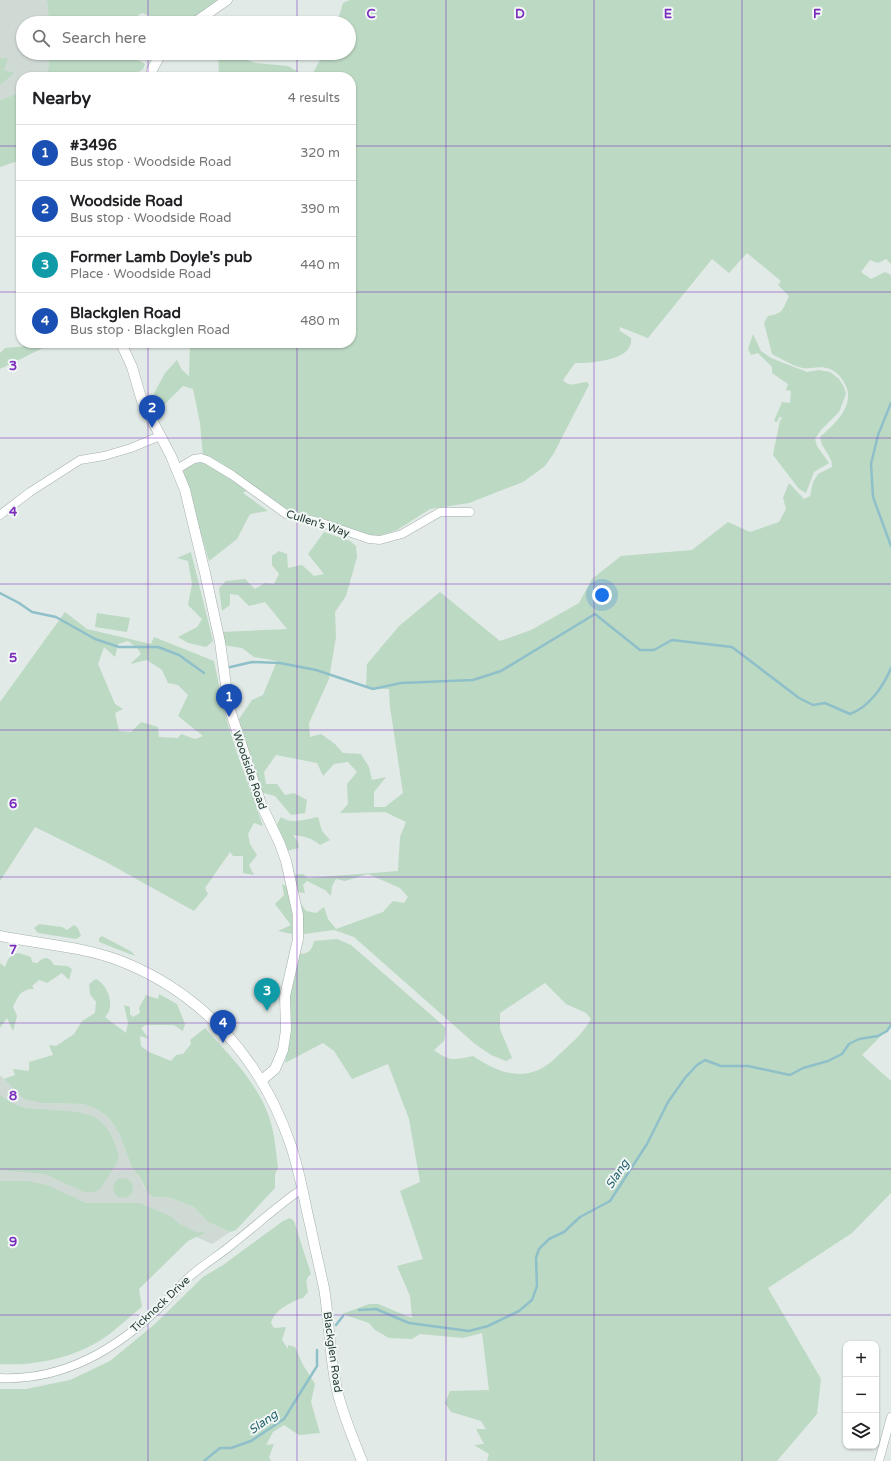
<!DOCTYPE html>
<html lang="en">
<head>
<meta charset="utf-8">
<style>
  body { margin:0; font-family:"Varela Round",sans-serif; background:#f6f6f6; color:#202124 }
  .controls { position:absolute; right:12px; bottom:12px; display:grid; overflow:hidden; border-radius:8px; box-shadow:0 1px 3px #0004 }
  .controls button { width:36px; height:36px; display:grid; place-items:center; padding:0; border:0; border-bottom:1px solid #e0e0e0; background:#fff; color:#202124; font:20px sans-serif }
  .you { position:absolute; left:602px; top:595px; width:14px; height:14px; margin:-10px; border:3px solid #fff; border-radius:50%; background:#1a73e8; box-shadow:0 0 0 6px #1a73e833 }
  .badge { display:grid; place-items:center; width:26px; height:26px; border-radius:50%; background:#d93025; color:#fff; font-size:13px; font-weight:700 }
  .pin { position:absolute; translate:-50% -33px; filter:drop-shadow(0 1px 2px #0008) }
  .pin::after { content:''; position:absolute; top:21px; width:14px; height:12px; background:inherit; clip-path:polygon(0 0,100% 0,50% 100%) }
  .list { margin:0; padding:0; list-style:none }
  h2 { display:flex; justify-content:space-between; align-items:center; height:52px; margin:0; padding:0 16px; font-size:17px }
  h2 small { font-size:13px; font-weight:400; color:#757577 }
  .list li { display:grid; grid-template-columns:26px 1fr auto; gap:12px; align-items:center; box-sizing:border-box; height:56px; padding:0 16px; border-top:1px solid #e0e0e0 }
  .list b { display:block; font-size:15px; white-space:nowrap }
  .list p { margin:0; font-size:13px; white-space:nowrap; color:#757577 }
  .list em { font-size:13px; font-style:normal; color:#757577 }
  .icon { flex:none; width:22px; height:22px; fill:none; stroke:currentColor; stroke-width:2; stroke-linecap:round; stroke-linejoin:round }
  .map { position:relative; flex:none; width:891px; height:1461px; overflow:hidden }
  .search { position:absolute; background:#fff; box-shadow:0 1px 3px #0004; left:16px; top:16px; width:340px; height:44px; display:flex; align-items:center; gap:10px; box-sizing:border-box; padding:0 14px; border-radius:22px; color:#757577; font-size:15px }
  .panel { position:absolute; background:#fff; box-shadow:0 1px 3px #0004; left:16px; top:72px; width:340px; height:276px; border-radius:16px }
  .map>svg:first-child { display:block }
  .built { fill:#d0dad5 }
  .green { fill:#bcd9c4; fill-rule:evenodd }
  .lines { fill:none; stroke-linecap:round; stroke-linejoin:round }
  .stream { stroke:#8fc0c9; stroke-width:2.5 }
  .minor-casing { stroke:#a4b1ad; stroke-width:9 }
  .tertiary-casing { stroke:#a4b1ad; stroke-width:11 }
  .minor { stroke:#fff; stroke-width:8 }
  .tertiary { stroke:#fff; stroke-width:10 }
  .grid { fill:none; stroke:#7b2cbf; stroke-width:1; stroke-opacity:0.55 }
  .labels { text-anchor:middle; stroke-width:4; stroke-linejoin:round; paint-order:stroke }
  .street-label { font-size:11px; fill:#233933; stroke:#f1f7f4 }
  .water-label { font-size:12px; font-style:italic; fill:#25626e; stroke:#f1f7f4 }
  .grid-label { font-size:13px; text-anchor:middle; font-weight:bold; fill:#7b2cbf; stroke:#f1f7f4; stroke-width:4; stroke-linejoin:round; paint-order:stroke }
</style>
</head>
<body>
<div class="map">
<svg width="891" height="1461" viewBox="0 0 891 1461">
  <rect width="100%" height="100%" fill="#e1eae6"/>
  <path class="built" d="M 0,0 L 47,0 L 49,23 L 23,23 L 23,53 L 49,53 L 49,68 L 44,77 L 21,77 L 21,92 L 0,100 Z
    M 0,1075 L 8,1083 L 42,1103 L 83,1104 L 97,1109 L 109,1118 L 119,1133 L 132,1168 L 139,1176 L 144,1187 L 154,1197 L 167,1197 L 194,1207 L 208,1222 L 230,1232 L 212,1244 L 139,1211 L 0,1277 Z"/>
  <path class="green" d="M 47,0 L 223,0 L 204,10 L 187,23 L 169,23 L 142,13 L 132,19 L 131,23 L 49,23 Z
    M 350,0 L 891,0 L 891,264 L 886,259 L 878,263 L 870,260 L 861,272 L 871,279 L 885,272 L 891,275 L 891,1026 L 862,1055 L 891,1081 L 891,1193 L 852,1233 L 768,1288 L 821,1379 L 817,1414 L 777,1461 L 487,1461 L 489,1454 L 474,1445 L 484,1444 L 476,1429 L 486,1429 L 481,1421 L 451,1412 L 445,1403 L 450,1391 L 489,1390 L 482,1333 L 463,1338 L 420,1334 L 412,1339 L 389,1338 L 375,1330 L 369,1323 L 342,1314 L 369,1304 L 378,1304 L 412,1318 L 410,1296 L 397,1266 L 423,1259 L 400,1191 L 420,1182 L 409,1119 L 388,1064 L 352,1079 L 334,1051 L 323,1043 L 285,1063 L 290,1035 L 287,1005 L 299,954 C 309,954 312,950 314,941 L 337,939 L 351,945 L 446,1028 L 444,1041 L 434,1050 C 449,1062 455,1060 473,1056 C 494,1070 519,1082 544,1067 C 551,1063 557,1056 563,1051 C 574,1041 584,1032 591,1019 L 586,1013 L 566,1004 L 545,983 L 500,1013 L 500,1029 L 512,1058 L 506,1061 L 491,1055 L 475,1044 L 354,937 L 334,930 L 304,934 L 299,901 L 306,911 L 316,913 L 324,907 L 328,919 L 336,929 L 383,912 L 393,901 L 404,903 L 408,897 L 400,888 L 368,874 L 345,881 L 336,879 L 332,886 L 331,896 L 325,890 L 307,881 L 303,885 L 305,893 L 297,892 L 293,875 L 303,874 L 308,878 L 398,871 L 400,837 L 406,822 L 385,812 L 340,813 L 348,804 L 347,784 L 357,772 L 348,762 L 334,764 L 323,776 L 317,763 L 276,755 L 264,772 L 266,784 L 277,784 L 285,795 L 294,793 L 307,800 L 305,813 L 291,815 L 275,796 L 260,792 L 251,772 L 239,719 L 252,700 L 263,695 L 277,661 L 254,657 L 242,648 L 223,645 L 221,632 L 287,629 L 265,602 L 249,606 L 238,595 L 230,594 L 230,605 L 222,611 L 219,588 L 226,581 L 245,579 L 255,589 L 265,583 L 274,584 L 279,574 L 272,565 L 272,556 L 279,551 L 287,554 L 288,568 L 302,565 L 314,576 L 324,574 L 308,554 L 324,532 L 350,541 L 356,546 L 357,557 L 346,596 L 335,612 L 336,637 L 329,679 L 309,723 L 310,737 L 321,734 L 335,744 L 343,753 L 361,754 L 369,767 L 372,780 L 386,777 L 374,792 L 374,807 L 385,807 L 403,793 L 390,707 L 389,689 L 366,688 L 367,664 L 399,626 L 440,592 L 500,641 L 531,630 L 579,603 L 592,579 L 621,556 L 692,550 L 728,522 L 750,532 L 779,522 L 786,509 L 783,498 L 789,483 L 804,499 L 810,496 L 813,482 L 818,474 L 832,467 C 833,456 821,449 820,437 C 835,424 856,405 845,384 C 842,378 837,372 830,369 C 821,365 813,369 803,368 C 795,367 780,358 772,354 L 764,323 L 768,316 C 783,314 783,309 789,296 L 778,285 L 781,281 L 747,253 L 729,273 L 712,259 L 648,338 L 620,327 L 620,331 L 631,338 C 634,361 590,363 575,363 L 563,380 C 570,389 578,382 587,382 L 589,385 L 554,453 L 545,466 L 523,482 L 469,503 L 430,509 L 397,530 L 378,536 L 371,535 L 291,512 L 203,456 L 200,423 L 193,389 L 183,386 L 161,408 L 154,408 L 150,401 L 165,373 L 177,360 L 182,370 L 189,376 L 190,343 L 351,343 L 351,77 L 225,77 L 219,74 L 218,53 L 224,53 L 256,63 L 288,66 L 298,72 L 313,73 L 324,53 L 349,53 L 349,23 L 337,23 L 343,3 Z
    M 49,53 L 125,53 L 145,64 L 143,69 L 131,77 L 44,77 L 49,68 Z
    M 0,58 L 8,58 L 4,70 L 14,73 L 0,85 Z
    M 21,92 L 21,160 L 0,167 L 0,100 Z
    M 753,334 L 761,351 L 771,358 L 807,372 L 819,370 L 830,372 L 839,379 L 844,387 L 846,394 L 839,412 L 821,430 L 815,439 L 817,446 L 829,463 L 814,472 L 806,493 L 799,489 L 773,455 L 780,420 L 782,419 L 780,416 L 777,422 L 774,421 L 782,402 L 790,403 L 791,391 L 786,390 L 788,384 L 772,373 L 772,367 L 758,353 L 751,355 L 748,349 Z
    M 31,343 L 59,343 L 49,345 L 0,369 L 0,353 L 5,348 L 29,346 Z
    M 201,460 L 242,485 L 246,491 L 243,493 L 268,511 L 250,514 L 237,539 L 209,561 L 182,471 L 186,467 Z
    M 191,552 L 213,641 L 206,647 L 188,643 L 178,637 L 197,627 L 202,619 L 188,605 L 192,584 L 188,561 L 177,558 Z
    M 65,612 L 87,629 L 151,644 L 154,637 L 214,661 L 225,715 L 237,753 L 263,826 L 254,823 L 248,834 L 250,844 L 257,855 L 249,865 L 254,875 L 243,873 L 243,856 L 233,856 L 230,852 L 205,888 L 208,894 L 194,911 L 106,862 L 35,827 L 0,881 L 0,702 ZM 128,641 L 137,648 L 141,654 L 130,664 L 147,660 L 162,670 L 168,683 L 178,685 L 188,695 L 178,716 L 203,736 L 195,739 L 181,734 L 178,738 L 159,737 L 158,727 L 141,722 L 131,732 L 119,731 L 115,713 L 123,709 L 115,704 L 98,664 L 104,647 L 115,657 L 118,644 Z
    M 97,613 L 130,618 L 127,632 L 95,627 Z
    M 281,817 C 292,825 306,819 318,817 L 322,831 L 330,840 L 320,845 C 312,838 304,836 293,835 L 298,842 L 299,848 L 286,851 L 275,828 Z
    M 282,884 L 286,886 C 292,901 293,918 292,934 L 278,931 L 291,925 L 275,904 L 284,895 Z
    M 39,924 L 62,927 L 67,930 L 74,925 L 78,928 L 81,936 L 76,939 L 38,933 L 34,928 Z
    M 102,936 L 132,952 L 135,956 L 99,942 L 99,938 Z
    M 19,953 L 31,957 L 32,962 L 37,963 C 45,956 49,956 54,965 L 67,966 L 72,969 L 69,980 L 62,973 L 47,983 L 39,980 L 32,986 L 34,989 C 20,989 18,997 13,1007 L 17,1016 L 13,1031 L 7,1018 L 0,1028 L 0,963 L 5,967 C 8,959 9,955 19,953 Z
    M 96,979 C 108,985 116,1007 105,1017 L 126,1033 L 128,1023 L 124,1005 L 130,1007 L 130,1014 L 133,1017 L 140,1013 L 139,1008 L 146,995 L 158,999 L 159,994 L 177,1004 L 185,1024 L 183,1031 L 174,1025 L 146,1025 L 141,1028 L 149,1039 L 140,1036 L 141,1046 L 149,1052 L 171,1061 L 176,1055 L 183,1054 L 191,1044 L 190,1040 L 205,1028 C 229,1055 259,1084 270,1120 C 275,1135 276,1153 278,1168 L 275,1174 L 275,1188 L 236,1230 L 230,1232 L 208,1222 L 194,1207 L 167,1197 L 154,1197 L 148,1193 L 139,1176 L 132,1168 L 119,1133 L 109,1118 L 97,1109 L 83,1104 L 42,1103 L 24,1099 L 4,1079 L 15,1075 L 13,1069 L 29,1071 L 29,1062 L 53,1055 L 49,1045 L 56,1046 L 74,1034 L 82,1021 L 95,1013 L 96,1002 L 90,994 L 89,984 Z
    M 0,1095 C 7,1099 14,1105 22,1107 C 27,1109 35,1109 41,1109 C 82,1113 107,1107 119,1157 L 115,1166 L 101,1188 L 94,1192 L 84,1192 L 45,1174 L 0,1170 Z
    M113 1188a10 10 0 1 1 20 0a10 10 0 1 1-20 0Z
    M 0,1181 L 27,1181 L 47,1185 L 86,1203 L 140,1203 L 172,1217 L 178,1223 L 198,1233 L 202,1231 L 205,1233 L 188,1241 L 139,1289 L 142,1307 C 129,1317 117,1329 104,1338 C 74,1358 35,1366 0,1364 Z
    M 290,1218 L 294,1221 L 311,1274 C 304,1279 307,1285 308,1292 L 302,1299 L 301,1298 C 289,1304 275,1309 271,1323 L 274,1328 L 286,1327 L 282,1340 L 288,1349 L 288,1345 L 295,1347 L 303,1365 L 315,1384 L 311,1402 L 320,1433 L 299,1435 L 284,1425 L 273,1432 L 266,1445 L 274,1444 L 269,1457 L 271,1461 L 0,1461 L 0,1389 L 26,1389 L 70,1380 L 110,1361 L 155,1324 L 203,1277 L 223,1265 L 283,1221 Z"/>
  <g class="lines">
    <path class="stream" d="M 891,403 L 878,435 L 871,464 L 873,497 L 891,546
      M 0,593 L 19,603 L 32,612 L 56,617 L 95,639 L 119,647 L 158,647 L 179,655 L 204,673
      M 226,668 L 252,662 L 280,663 L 316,670 L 373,689 L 401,683 L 473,680 L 501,671 L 595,614 L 640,650 L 654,650 L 672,640 L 732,647 L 799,698 L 813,705 L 825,703 L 850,714 C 869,707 883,687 891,668
      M 359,1310 L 376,1309 L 409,1323 L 469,1331 L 488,1326 L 519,1311 L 532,1300 L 537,1286 L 536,1258 L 539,1249 L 549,1239 L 564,1232 L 580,1217 L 610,1201 L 647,1144 L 668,1102 L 685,1078 L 697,1065 L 705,1060 L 721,1066 L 748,1066 L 790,1075 L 803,1068 L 828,1061 L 842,1054 L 849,1044 L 859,1039 L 878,1036 L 887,1031 L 891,1025
      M 336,1325 L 343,1316
      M 204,1461 L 220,1448 L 231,1448 L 251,1441 L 284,1419 L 317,1366 L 317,1350"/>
    <defs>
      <path id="minor" d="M 177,469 L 194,459 L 201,458 L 207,460 L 232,475 L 286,514 L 322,523 L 369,539 L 380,540 L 402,534 L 440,512 L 470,512
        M 0,515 L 30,492 L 80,460 L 104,456 L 131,448 L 160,436
        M 0,1378 C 65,1381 119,1348 164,1303 C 172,1296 179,1287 187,1279 C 202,1265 220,1255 235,1242 C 258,1224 278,1205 302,1189
        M 879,1461 L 891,1417"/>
      <path id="tertiary" d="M 194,23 L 227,0
        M 151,77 L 152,70 L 161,53
        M 121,343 L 132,367 L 142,401 L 171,456 L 185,490 L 205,573 L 220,642 L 229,707 L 261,804 L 280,844 L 286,861 L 298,915 L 298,939 L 285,996 L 286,1030 L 283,1050 L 275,1069 L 262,1080
        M 0,936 C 39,944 80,946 118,960 C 202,992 261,1059 290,1143 C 300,1171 304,1200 311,1229 C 315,1249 320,1269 324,1288 C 330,1323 329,1359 338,1394 C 344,1417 353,1439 362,1461"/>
    </defs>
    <use href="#minor" class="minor-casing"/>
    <use href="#tertiary" class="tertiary-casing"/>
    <use href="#minor" class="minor"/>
    <use href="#tertiary" class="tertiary"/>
  </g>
  <path class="grid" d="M 148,0 L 148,23M 297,0 L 297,23M 446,0 L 446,1461M 594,0 L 594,1461M 742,0 L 742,1461M 148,53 L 148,77M 297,53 L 297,77M 0,146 L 21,146M 351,146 L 891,146M 0,292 L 21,292M 351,292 L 891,292M 148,343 L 148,1461M 297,343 L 297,1461M 0,438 L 891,438M 0,584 L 891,584M 0,730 L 891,730M 0,877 L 891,877M 0,1023 L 891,1023M 0,1169 L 891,1169M 0,1315 L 891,1315"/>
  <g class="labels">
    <g class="street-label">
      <text transform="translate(318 523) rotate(18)" y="4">Cullen's Way</text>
      <text transform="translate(250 770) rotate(71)" y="4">Woodside Road</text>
      <text transform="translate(160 1304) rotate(-43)" y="4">Ticknock Drive</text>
      <text transform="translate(333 1352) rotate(82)" y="4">Blackglen Road</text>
    </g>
    <g class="water-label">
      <text transform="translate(617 1174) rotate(-57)" y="4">Slang</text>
      <text transform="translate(263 1422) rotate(-35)" y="4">Slang</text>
    </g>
  </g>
  <g class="grid-label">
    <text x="371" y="18">C</text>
    <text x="520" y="18">D</text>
    <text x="668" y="18">E</text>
    <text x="817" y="18">F</text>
    <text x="13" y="370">3</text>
    <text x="13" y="516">4</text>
    <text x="13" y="662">5</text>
    <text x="13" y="808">6</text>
    <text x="13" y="954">7</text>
    <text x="13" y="1100">8</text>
    <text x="13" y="1246">9</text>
  </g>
</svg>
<div class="controls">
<button>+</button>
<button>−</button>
<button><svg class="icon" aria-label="layers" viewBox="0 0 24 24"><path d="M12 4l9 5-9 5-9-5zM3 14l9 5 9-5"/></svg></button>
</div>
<div class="you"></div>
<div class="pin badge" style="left:229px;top:717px;background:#1a4fb4">1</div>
<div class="pin badge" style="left:152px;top:428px;background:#1a4fb4">2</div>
<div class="pin badge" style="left:267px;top:1011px;background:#0f9aa8">3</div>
<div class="pin badge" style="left:223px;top:1043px;background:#1a4fb4">4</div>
<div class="search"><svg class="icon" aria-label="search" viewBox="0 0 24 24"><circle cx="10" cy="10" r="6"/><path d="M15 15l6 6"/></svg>Search here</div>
<section class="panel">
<h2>Nearby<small>4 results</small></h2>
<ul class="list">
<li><span class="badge" style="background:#1a4fb4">1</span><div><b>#3496</b><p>Bus stop · Woodside Road</p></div><em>320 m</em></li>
<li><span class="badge" style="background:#1a4fb4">2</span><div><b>Woodside Road</b><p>Bus stop · Woodside Road</p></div><em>390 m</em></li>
<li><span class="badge" style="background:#0f9aa8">3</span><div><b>Former Lamb Doyle's pub</b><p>Place · Woodside Road</p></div><em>440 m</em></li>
<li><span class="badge" style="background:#1a4fb4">4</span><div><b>Blackglen Road</b><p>Bus stop · Blackglen Road</p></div><em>480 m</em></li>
</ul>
</section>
</div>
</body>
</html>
